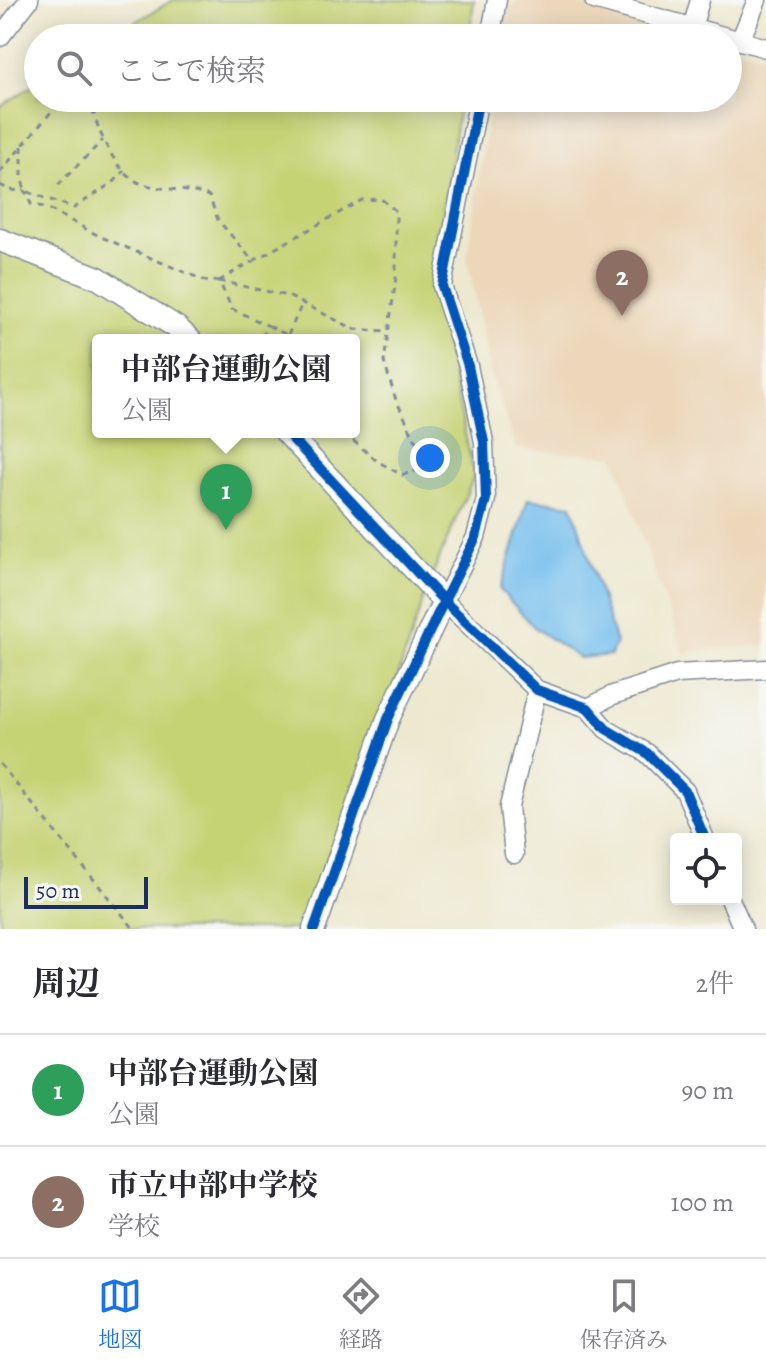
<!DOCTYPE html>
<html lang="ja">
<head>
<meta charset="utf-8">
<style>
  body { margin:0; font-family:Alegreya,"Noto Serif JP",serif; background:#f7f7f7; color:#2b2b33 }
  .controls { position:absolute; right:24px; bottom:24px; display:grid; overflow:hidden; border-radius:8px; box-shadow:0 4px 20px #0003 }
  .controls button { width:72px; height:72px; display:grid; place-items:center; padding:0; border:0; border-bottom:2px solid #e1e1e2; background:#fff; color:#2b2b33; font:40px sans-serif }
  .scale { position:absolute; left:24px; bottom:20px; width:124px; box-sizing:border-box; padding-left:8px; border:4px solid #1b2f5e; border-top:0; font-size:22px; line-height:28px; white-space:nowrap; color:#1b2f5e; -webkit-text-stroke:6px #f6f6f2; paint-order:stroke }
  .you { position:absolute; left:430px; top:458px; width:28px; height:28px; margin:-20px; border:6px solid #fff; border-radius:50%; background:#1a73e8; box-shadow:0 0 0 12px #1a73e833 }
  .badge { display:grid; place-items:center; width:52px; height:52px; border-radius:50%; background:#1a73e8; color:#fff; font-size:26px; font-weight:700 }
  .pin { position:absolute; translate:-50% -66px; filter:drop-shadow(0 2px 4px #0008) }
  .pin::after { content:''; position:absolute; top:42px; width:28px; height:24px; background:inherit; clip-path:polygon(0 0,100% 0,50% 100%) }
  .popup { position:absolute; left:92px; top:334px; width:268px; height:104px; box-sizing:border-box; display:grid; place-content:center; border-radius:8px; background:#fff; filter:drop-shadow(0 2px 6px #0005); font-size:26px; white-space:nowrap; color:#7c7c81 }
  .popup b { font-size:30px; color:#2b2b33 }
  .popup::after { content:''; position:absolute; left:50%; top:100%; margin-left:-16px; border:16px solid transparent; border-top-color:#fff }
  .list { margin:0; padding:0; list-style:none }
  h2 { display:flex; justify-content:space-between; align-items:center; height:104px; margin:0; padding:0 32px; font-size:34px }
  h2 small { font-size:26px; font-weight:400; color:#7c7c81 }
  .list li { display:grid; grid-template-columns:52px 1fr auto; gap:24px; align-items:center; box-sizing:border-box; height:112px; padding:0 32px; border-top:2px solid #e1e1e2 }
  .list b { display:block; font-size:30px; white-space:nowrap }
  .list p { margin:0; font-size:26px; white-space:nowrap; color:#7c7c81 }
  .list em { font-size:26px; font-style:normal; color:#7c7c81 }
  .icon { flex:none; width:44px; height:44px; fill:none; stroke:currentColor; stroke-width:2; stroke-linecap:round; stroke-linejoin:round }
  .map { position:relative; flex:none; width:766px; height:929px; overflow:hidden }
  .search { position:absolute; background:#fff; box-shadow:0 4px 20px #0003; left:24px; right:24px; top:24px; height:88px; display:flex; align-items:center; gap:20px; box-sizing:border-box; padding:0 28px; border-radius:44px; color:#7c7c81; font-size:30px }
  .sheet { height:328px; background:#fff }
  nav { display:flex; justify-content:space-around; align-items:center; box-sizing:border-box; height:112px; border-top:2px solid #e1e1e2; background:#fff; font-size:22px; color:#7c7c81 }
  nav a { display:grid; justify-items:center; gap:4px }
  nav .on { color:#1a73e8 }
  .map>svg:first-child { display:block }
  .built { fill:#ecd7ba }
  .green { fill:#c6d374; stroke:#708169; stroke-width:2; fill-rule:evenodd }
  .water { fill:#75bfee; stroke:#4877a6; stroke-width:2 }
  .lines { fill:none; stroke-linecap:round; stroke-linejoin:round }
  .minor-casing { stroke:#848c96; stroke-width:21 }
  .tertiary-casing { stroke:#848c96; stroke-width:25 }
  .path { stroke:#848c96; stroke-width:3; stroke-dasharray:6 6; stroke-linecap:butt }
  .minor { stroke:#fff; stroke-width:18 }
  .tertiary { stroke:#fff; stroke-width:22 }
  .cycleway-casing { stroke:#f6f6f2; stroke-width:15 }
  .cycleway { stroke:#0057b8; stroke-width:10 }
</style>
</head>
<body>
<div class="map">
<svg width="766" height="929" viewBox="0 0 766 929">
  <rect width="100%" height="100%" fill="#f6f6f2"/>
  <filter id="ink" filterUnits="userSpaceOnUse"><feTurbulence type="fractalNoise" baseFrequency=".0125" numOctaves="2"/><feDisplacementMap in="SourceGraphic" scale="16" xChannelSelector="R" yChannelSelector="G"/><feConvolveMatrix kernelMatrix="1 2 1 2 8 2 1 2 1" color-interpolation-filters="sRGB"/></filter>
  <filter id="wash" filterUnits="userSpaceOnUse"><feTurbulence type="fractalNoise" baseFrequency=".006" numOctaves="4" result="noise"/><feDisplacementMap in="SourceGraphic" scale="32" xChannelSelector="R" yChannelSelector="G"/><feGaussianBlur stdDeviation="1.8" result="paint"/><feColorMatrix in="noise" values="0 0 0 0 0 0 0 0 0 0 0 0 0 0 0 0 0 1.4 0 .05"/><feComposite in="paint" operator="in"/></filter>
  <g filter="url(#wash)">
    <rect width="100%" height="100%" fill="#ede8ce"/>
    <path class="built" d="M 518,0 L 562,0 L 703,38 L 500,38 L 503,16 Z
      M 728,45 L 766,55 L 766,645 L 683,652 L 614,456 L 516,449 L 491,374 L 467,257 L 491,98 L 728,98 Z"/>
    <path class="green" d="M 173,0 L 474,0 L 469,38 L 109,38 Z
      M 38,82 L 38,98 L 460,98 L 433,283 L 474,476 L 428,585 L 314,929 L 0,929 L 0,107 ZM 98,340 L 354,340 L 354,432 L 98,432 Z"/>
    <path class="water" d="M 528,499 L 572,505 L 616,643 L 611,655 L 579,658 L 535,628 L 500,590 Z"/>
  </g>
  <g filter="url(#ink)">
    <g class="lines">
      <defs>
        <path id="minor" d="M 594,0 L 766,48
          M 692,28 L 700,0
          M 0,37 L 29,0
          M 490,38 L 497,0
          M 740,41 L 757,0
          M 479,98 L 442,286 L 468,366 L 484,442 L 486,499 L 476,537 L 444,601 L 537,690 L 588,708 L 606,729 L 647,753 L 685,791 L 705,839
          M 588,708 L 613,695 L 677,674 L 766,669
          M 514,854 L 509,807 L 537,690
          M 730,899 L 743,929"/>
        <path id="tertiary" d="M 0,240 L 98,278 L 176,327 L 190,340
          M 286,432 L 444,601 L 388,719 L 314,929"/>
      </defs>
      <use href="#minor" class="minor-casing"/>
      <use href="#tertiary" class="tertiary-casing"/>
      <path class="path" d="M 91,98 C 93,123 115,174 140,183 C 163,191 186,188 209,196 L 218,220 L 253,261 L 362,200 L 381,199 L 396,211 L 396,278 L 384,362 L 396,400 L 421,451 L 422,469 L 402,475 L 377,461 L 343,432
        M 22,146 L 22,179 L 25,191 L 74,208 L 115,181 L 124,171
        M 0,172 L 63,98
        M 0,185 L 10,190 L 25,191 L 31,204 L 47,208 L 99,236 L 208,282 L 219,281 L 232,309 L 269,326 L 264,334 L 249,339 L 251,340
        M 58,185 L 103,140
        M 219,281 L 288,296 L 354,329 L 385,331
        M 219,281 L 253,261
        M 269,326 L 297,340
        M 288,335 L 303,302
        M 0,764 L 134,929"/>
      <use href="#minor" class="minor"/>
      <use href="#tertiary" class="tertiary"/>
      <defs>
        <path id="cycleway" d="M 479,98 L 442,286 L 468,366 L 484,442 L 486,499 L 476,537 L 444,601 L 537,690 L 588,708 L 606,729 L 647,753 L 685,791 L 705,839
          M 286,432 L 444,601 L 388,719 L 314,929"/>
      </defs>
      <use href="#cycleway" class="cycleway-casing"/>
      <use href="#cycleway" class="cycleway"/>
    </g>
  </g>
</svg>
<div class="controls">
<button><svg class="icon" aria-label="locate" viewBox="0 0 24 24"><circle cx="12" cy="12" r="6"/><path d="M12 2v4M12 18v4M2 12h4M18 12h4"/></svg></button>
</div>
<div class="scale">50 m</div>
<div class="you"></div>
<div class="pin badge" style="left:226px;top:530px;background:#2e9e5b">1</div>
<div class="popup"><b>中部台運動公園</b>公園</div>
<div class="pin badge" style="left:622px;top:316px;background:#8d6e63">2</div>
<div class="search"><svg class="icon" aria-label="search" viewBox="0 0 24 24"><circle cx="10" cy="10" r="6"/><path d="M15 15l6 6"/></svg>ここで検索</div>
</div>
<section class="sheet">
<h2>周辺<small>2件</small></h2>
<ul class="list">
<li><span class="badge" style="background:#2e9e5b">1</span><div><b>中部台運動公園</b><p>公園</p></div><em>90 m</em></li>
<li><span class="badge" style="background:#8d6e63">2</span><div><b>市立中部中学校</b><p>学校</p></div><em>100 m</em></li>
</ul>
</section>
<nav>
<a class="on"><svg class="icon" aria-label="map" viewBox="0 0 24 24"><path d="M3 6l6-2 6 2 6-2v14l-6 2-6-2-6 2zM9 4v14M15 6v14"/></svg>地図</a>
<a><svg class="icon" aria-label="directions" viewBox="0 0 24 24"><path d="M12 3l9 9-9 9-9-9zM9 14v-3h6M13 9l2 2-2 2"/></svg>経路</a>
<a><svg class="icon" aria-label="saved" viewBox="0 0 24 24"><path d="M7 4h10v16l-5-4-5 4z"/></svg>保存済み</a>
</nav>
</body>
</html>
